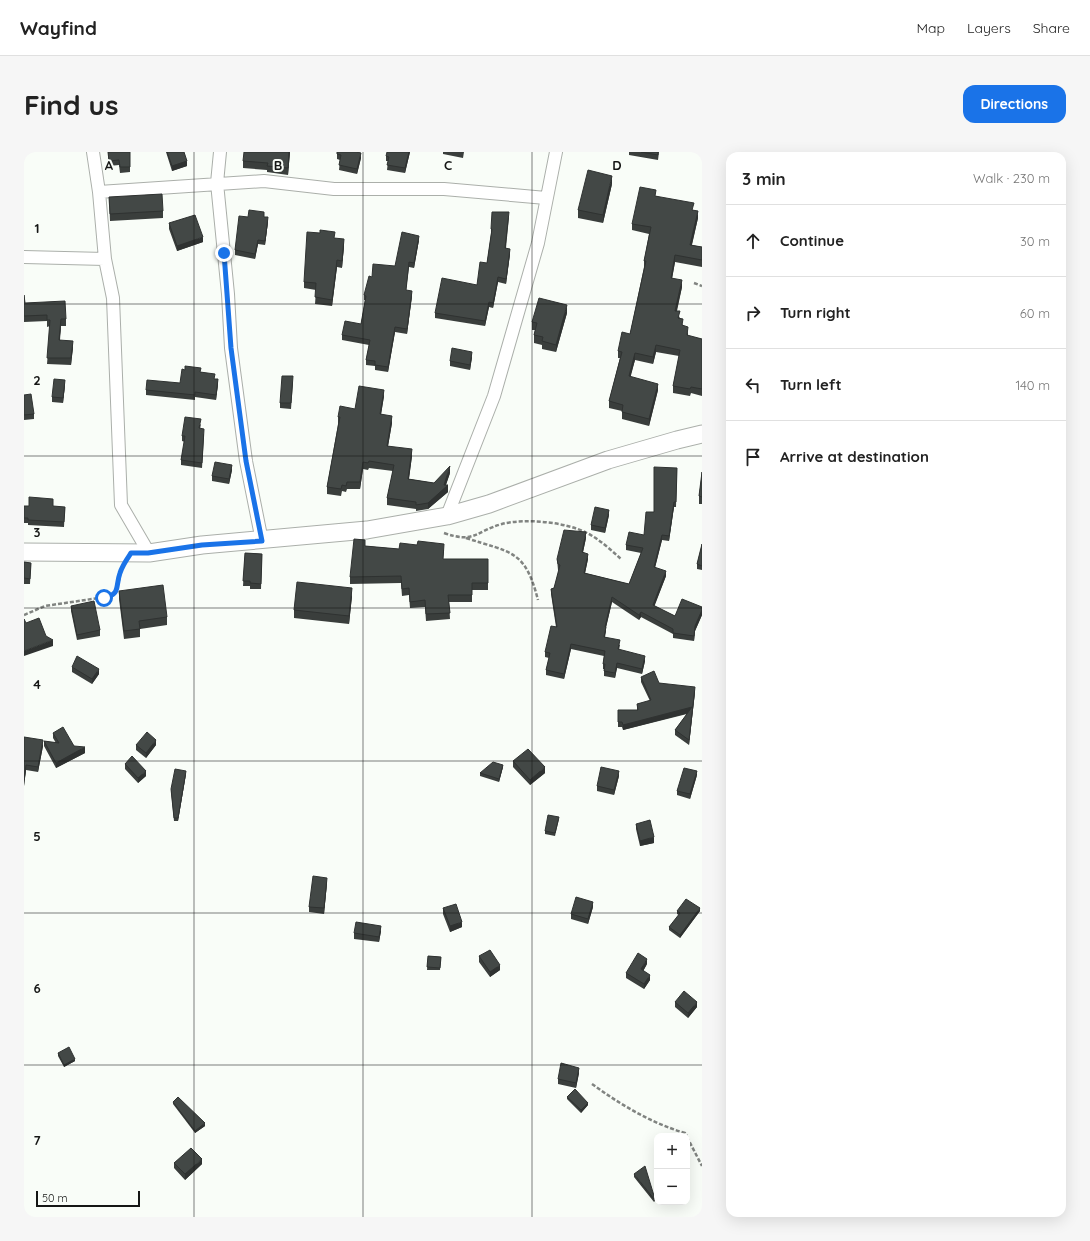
<!DOCTYPE html>
<html lang="en">
<head>
<meta charset="utf-8">
<style>
  body { margin:0; font-family:Quicksand,sans-serif; background:#f6f6f6; color:#222 }
  .controls { position:absolute; right:12px; bottom:12px; display:grid; overflow:hidden; border-radius:8px; box-shadow:0 4px 16px #0002 }
  .controls button { width:36px; height:36px; display:grid; place-items:center; padding:0; border:0; border-bottom:1px solid #e0e0e0; background:#fff; color:#222; font:20px sans-serif }
  .scale { position:absolute; left:12px; bottom:10px; width:104px; box-sizing:border-box; padding-left:4px; border:2px solid #151615; border-top:0; font-size:11px; line-height:14px; white-space:nowrap; color:#151615; -webkit-text-stroke:3px #f9fdf8; paint-order:stroke }
  .stop { position:absolute; width:12px; height:12px; margin:-9px; border:3px solid #1a73e8; border-radius:50%; background:#fff }
  .stop.end { background:#1a73e8; border-color:#fff; box-shadow:0 1px 4px #0008 }
  .list { margin:0; padding:0; list-style:none }
  h2 { display:flex; justify-content:space-between; align-items:center; height:52px; margin:0; padding:0 16px; font-size:17px }
  h2 small { font-size:13px; font-weight:400; color:#767676 }
  .list li { display:grid; grid-template-columns:26px 1fr auto; gap:12px; align-items:center; box-sizing:border-box; height:72px; padding:0 16px; border-top:1px solid #e0e0e0 }
  .list b { display:block; font-size:15px; white-space:nowrap }
  .list em { font-size:13px; font-style:normal; color:#767676 }
  .icon { flex:none; width:22px; height:22px; fill:none; stroke:currentColor; stroke-width:2; stroke-linecap:round; stroke-linejoin:round }
  .map { position:relative; flex:none; width:678px; height:1065px; overflow:hidden; border-radius:12px }
  header { display:flex; align-items:center; gap:24px; box-sizing:border-box; height:56px; padding:0 20px; background:#fff; border-bottom:1px solid #e0e0e0 }
  header strong { font-size:19px }
  nav { display:flex; gap:22px; margin-inline-start:auto; font-size:14px }
  .intro { display:flex; align-items:center; justify-content:space-between; box-sizing:border-box; height:96px; padding:0 24px }
  h1 { margin:0; font-size:28px }
  .button { padding:10px 18px; border-radius:12px; background:#1a73e8; color:#fff; font-size:14px; font-weight:700 }
  main { display:flex; gap:24px; padding:0 24px }
  aside { flex:1; background:#fff; border-radius:12px; box-shadow:0 4px 16px #0002 }
  .map>svg:first-child { display:block }
  .lines { fill:none; stroke-linecap:round; stroke-linejoin:round }
  .street-casing { stroke:#abafaa; stroke-width:14 }
  .secondary-casing { stroke:#abafaa; stroke-width:19 }
  .path { stroke:#818481; stroke-width:2.5; stroke-dasharray:4 2; stroke-linecap:butt }
  .street { stroke:#fff; stroke-width:12 }
  .secondary { stroke:#fff; stroke-width:17 }
  .wall { fill:#3a3e3c }
  .shaded-wall { fill:#2f3231 }
  .building { fill:#434846; stroke:#2f3231 }
  .route { stroke:#1a73e8; stroke-width:5 }
  .grid { fill:none; stroke:#151615; stroke-width:1; stroke-opacity:0.55 }
  .grid-label { font-size:13px; text-anchor:middle; font-weight:bold; fill:#151615; stroke:#f9fdf8; stroke-width:4; stroke-linejoin:round; paint-order:stroke }
</style>
</head>
<body>
<header>
<strong>Wayfind</strong>
<nav><a>Map</a><a>Layers</a><a>Share</a></nav>
</header>
<div class="intro"><h1>Find us</h1><a class="button">Directions</a></div>
<main>
<div class="map">
<svg width="678" height="1065" viewBox="0 0 678 1065">
  <rect width="100%" height="100%" fill="#f9fdf8"/>
  <g class="lines">
    <defs>
      <path id="street" d="M 69,0 L 75,40 L 81,107 L 89,146 L 97,353 L 125,401
        M 196,0 L 193,31 L 204,142 L 207,196 L 222,309 L 238,389
        M 75,40 L 240,29 L 310,37 L 420,37 L 522,46
        M 0,105 L 81,107
        M 423,364 L 470,244 L 514,91 L 532,0"/>
      <path id="secondary" d="M 0,400 L 125,401 L 178,393 L 343,378 L 423,364 L 465,352 L 584,308 L 653,288 L 678,282"/>
    </defs>
    <use href="#street" class="street-casing"/>
    <use href="#secondary" class="secondary-casing"/>
    <path class="path" d="M 670,131 L 678,134
      M 420,381 C 451,392 452,379 478,372 C 501,366 542,370 563,381 C 575,387 587,398 597,407
      M 442,386 C 487,401 501,397 514,448
      M 0,463 L 21,454 L 88,444 L 92,440 L 98,416
      M 568,932 C 597,953 627,971 661,981 L 663,984
      M 663,985 L 678,1014"/>
    <use href="#street" class="street"/>
    <use href="#secondary" class="secondary"/>
  </g>
  <path class="wall" d="M 84,0 L 106,0 L 106,20 L 96,21 L 95,13 L 85,14 Z
    M 142,0 L 160,0 L 163,14 L 148,19 Z
    M 266,0 L 264,23 L 243,20 L 243,18 L 219,16 L 219,9 Z
    M 334,0 L 337,6 L 333,22 L 315,18 L 316,8 L 313,7 L 313,2 Z
    M 386,0 L 381,21 L 363,18 L 364,9 L 362,9 L 362,4 Z
    M 419,0 L 440,0 L 439,6 L 419,2 Z
    M 605,0 L 635,0 L 634,8 L 605,3 Z
    M 588,32 L 579,71 L 554,66 L 554,58 Z
    M 632,44 L 669,58 L 674,66 L 668,93 L 678,95 L 678,115 L 651,110 L 648,126 L 658,135 L 653,159 L 659,174 L 664,181 L 664,184 L 678,187 L 678,244 L 667,241 L 666,244 L 649,241 L 649,234 L 655,204 L 632,200 L 629,212 L 611,208 L 606,225 L 634,238 L 625,274 L 598,267 L 598,259 L 585,256 L 585,249 L 596,206 L 594,206 L 594,199 L 606,182 L 620,115 L 620,109 L 625,82 L 608,78 L 608,72 Z
    M 85,45 L 139,59 L 139,66 L 86,69 Z
    M 224,65 L 240,65 L 244,70 L 241,93 L 234,92 L 231,107 L 211,103 L 211,98 Z
    M 485,65 L 482,96 L 486,102 L 482,132 L 474,130 L 469,156 L 465,155 L 461,174 L 411,166 L 411,161 L 453,133 L 463,111 L 467,82 L 467,77 Z
    M 145,71 L 179,90 L 153,99 L 145,77 Z
    M 311,86 L 320,94 L 318,116 L 313,115 L 308,154 L 291,152 L 292,138 L 280,136 L 280,130 Z
    M 395,88 L 390,116 L 385,115 L 382,138 L 388,144 L 383,182 L 371,180 L 364,220 L 351,218 L 351,214 L 342,213 L 342,208 L 345,193 L 318,188 L 318,183 L 337,172 L 341,148 L 340,148 L 340,143 L 348,125 L 371,114 Z
    M 0,143 L 1,151 L 42,167 L 42,174 L 37,174 L 36,188 L 49,195 L 47,213 L 23,212 L 26,174 L 23,175 L 23,169 L 0,170 Z
    M 543,161 L 532,200 L 518,197 L 518,193 L 510,191 L 510,183 L 511,178 L 508,178 L 508,170 Z
    M 448,205 L 446,218 L 426,214 L 426,209 Z
    M 177,220 L 191,227 L 194,232 L 192,248 L 171,245 L 171,248 L 122,243 L 122,238 L 156,231 Z
    M 269,230 L 267,257 L 256,256 L 256,251 Z
    M 41,233 L 39,251 L 28,250 L 28,245 Z
    M 0,243 L 10,262 L 10,267 L 0,268 Z
    M 360,244 L 357,262 L 368,271 L 364,294 L 388,304 L 385,327 L 410,331 L 426,321 L 422,333 L 424,340 L 404,357 L 392,359 L 392,357 L 363,353 L 363,346 L 369,319 L 345,316 L 344,318 L 339,317 L 336,337 L 323,337 L 322,340 L 318,339 L 317,344 L 303,342 L 303,335 L 314,272 L 314,265 Z
    M 177,272 L 176,277 L 180,283 L 178,316 L 157,313 L 157,308 L 161,290 L 158,289 L 158,284 Z
    M 653,316 L 652,355 L 650,355 L 645,389 L 638,388 L 631,415 L 642,424 L 630,454 L 651,464 L 678,455 L 678,463 L 671,479 L 670,489 L 649,486 L 649,482 L 617,465 L 615,468 L 588,450 L 582,475 L 582,480 L 581,485 L 596,493 L 595,498 L 621,509 L 618,522 L 593,516 L 591,526 L 580,524 L 580,517 L 579,517 L 579,512 L 580,504 L 547,497 L 540,527 L 522,523 L 522,518 L 525,506 L 521,505 L 521,500 L 532,475 L 527,442 L 527,437 L 530,436 L 535,418 L 534,418 L 533,407 L 562,386 L 559,400 L 564,407 L 561,421 L 605,432 L 617,401 L 602,398 L 602,393 L 620,383 L 630,360 Z
    M 208,318 L 205,332 L 188,329 L 188,324 Z
    M 678,320 L 678,352 L 675,352 L 675,344 Z
    M 0,354 L 41,355 L 40,375 L 4,373 L 4,371 L 0,371 Z
    M 585,363 L 581,381 L 567,378 L 567,373 Z
    M 678,392 L 678,418 L 673,417 L 673,412 Z
    M 341,394 L 375,397 L 420,398 L 419,407 L 464,407 L 464,438 L 448,438 L 448,450 L 425,450 L 426,467 L 402,469 L 401,455 L 386,456 L 385,443 L 378,444 L 377,431 L 326,432 L 326,425 Z
    M 221,401 L 238,402 L 237,437 L 226,437 L 226,434 L 219,434 Z
    M 0,410 L 7,411 L 6,432 L 0,432 Z
    M 95,439 L 143,465 L 143,473 L 116,477 L 116,485 L 100,487 L 95,447 Z
    M 328,444 L 325,472 L 270,466 L 270,458 Z
    M 47,454 L 76,478 L 76,484 L 53,488 L 47,459 Z
    M 48,515 L 75,522 L 68,532 L 48,520 Z
    M 617,525 L 635,531 L 671,540 L 665,593 L 651,583 L 651,578 L 663,562 L 599,578 L 598,575 L 594,575 L 594,558 L 613,558 L 613,552 L 626,549 L 617,530 Z
    M 29,581 L 50,594 L 61,601 L 32,616 L 20,594 L 20,589 L 32,591 L 29,586 Z
    M 0,585 L 19,594 L 14,620 L 2,618 L 0,634 Z
    M 112,593 L 132,593 L 122,606 L 112,598 Z
    M 489,609 L 521,621 L 506,633 L 489,615 Z
    M 101,612 L 122,624 L 114,631 L 101,617 Z
    M 479,615 L 475,630 L 456,624 L 456,621 Z
    M 162,622 L 154,669 L 150,669 L 147,639 Z
    M 673,623 L 666,647 L 653,643 L 653,639 Z
    M 595,624 L 590,643 L 573,639 L 573,634 Z
    M 535,667 L 531,684 L 521,682 L 521,679 Z
    M 612,672 L 630,691 L 616,694 L 612,677 Z
    M 303,731 L 300,762 L 285,760 L 285,755 Z
    M 569,755 L 564,772 L 547,767 L 547,762 Z
    M 419,756 L 438,775 L 426,780 L 419,762 Z
    M 653,759 L 676,759 L 656,786 L 645,778 L 645,775 L 655,763 L 653,762 Z
    M 357,779 L 355,790 L 330,787 L 330,781 Z
    M 404,804 L 417,805 L 416,818 L 403,818 Z
    M 455,804 L 476,818 L 466,825 L 455,810 Z
    M 623,812 L 619,819 L 626,828 L 620,837 L 602,826 L 602,821 Z
    M 651,850 L 673,855 L 664,866 L 651,855 Z
    M 34,901 L 51,909 L 40,915 L 34,904 Z
    M 555,921 L 552,936 L 534,932 L 534,927 Z
    M 543,945 L 564,953 L 557,961 L 543,947 Z
    M 149,950 L 181,974 L 171,981 L 149,952 Z
    M 150,1011 L 178,1012 L 161,1028 L 150,1016 Z
    M 610,1022 L 631,1047 L 631,1049 L 630,1050 L 610,1025 Z"/>
  <path class="shaded-wall" d="M 265,0 L 266,0 L 264,23 L 264,16 Z
    M 385,0 L 386,0 L 381,21 L 381,16 Z
    M 337,1 L 337,6 L 333,22 L 333,17 Z
    M 163,9 L 163,14 L 148,19 L 148,14 Z
    M 588,24 L 588,32 L 579,71 L 579,63 Z
    M 674,59 L 674,66 L 666,100 L 666,93 Z
    M 244,65 L 244,70 L 241,93 L 241,89 Z
    M 395,84 L 395,88 L 390,116 L 390,111 Z
    M 179,85 L 179,90 L 153,99 L 153,94 Z
    M 320,87 L 320,94 L 318,116 L 318,109 Z
    M 234,88 L 234,92 L 231,107 L 231,102 Z
    M 486,97 L 486,102 L 482,132 L 482,127 Z
    M 651,103 L 651,110 L 647,133 L 647,126 Z
    M 313,108 L 313,115 L 308,154 L 308,148 Z
    M 474,125 L 474,130 L 469,156 L 469,151 Z
    M 658,128 L 658,135 L 651,165 L 651,159 Z
    M 388,139 L 388,144 L 383,182 L 383,177 Z
    M 465,150 L 465,155 L 461,174 L 461,169 Z
    M 543,153 L 543,161 L 532,200 L 532,193 Z
    M 37,167 L 37,174 L 35,194 L 35,188 Z
    M 371,175 L 371,180 L 364,220 L 364,215 Z
    M 49,189 L 49,195 L 47,213 L 47,206 Z
    M 632,193 L 632,200 L 629,212 L 629,205 Z
    M 448,200 L 448,205 L 446,218 L 446,213 Z
    M 611,201 L 611,208 L 605,231 L 605,224 Z
    M 194,227 L 194,232 L 192,248 L 192,243 Z
    M 41,228 L 41,233 L 39,251 L 39,246 Z
    M 634,232 L 634,238 L 625,274 L 625,267 Z
    M 360,238 L 360,244 L 356,269 L 356,262 Z
    M 368,264 L 368,271 L 363,300 L 363,294 Z
    M 388,297 L 388,304 L 384,333 L 384,327 Z
    M 339,310 L 339,317 L 336,337 L 336,330 Z
    M 208,313 L 208,318 L 205,332 L 205,327 Z
    M 426,314 L 426,321 L 421,335 L 424,333 L 424,340 L 404,357 L 404,351 L 420,333 Z
    M 650,350 L 650,355 L 645,389 L 645,384 Z
    M 585,358 L 585,363 L 581,381 L 581,376 Z
    M 562,380 L 562,386 L 558,405 L 558,400 Z
    M 638,383 L 638,388 L 630,420 L 630,415 Z
    M 564,402 L 564,407 L 560,426 L 560,421 Z
    M 642,419 L 642,424 L 629,458 L 629,453 Z
    M 328,436 L 328,444 L 325,472 L 325,464 Z
    M 588,445 L 588,450 L 581,480 L 581,475 Z
    M 678,458 L 678,463 L 671,479 L 670,489 L 670,484 L 671,474 Z
    M 617,460 L 617,465 L 615,468 L 615,463 Z
    M 29,488 L 29,494 L 0,504 L 0,499 Z
    M 547,492 L 547,497 L 540,527 L 540,522 Z
    M 621,504 L 621,509 L 618,522 L 618,517 Z
    M 593,511 L 593,516 L 591,526 L 591,521 Z
    M 75,517 L 75,522 L 68,532 L 68,527 Z
    M 671,535 L 671,540 L 665,593 L 665,588 Z
    M 668,555 L 668,560 L 599,578 L 599,573 Z
    M 19,588 L 19,594 L 14,620 L 14,615 Z
    M 132,588 L 132,593 L 122,606 L 122,601 Z
    M 61,595 L 61,601 L 32,616 L 32,611 Z
    M 2,613 L 2,618 L 0,634 L 0,628 Z
    M 479,613 L 479,615 L 475,630 L 475,627 Z
    M 521,615 L 521,621 L 506,633 L 506,628 Z
    M 122,619 L 122,624 L 114,631 L 114,626 Z
    M 162,619 L 162,622 L 154,669 L 154,666 Z
    M 595,619 L 595,624 L 590,643 L 590,638 Z
    M 673,619 L 673,623 L 666,647 L 666,642 Z
    M 630,685 L 630,691 L 616,694 L 616,689 Z
    M 303,726 L 303,731 L 300,762 L 300,756 Z
    M 569,750 L 569,755 L 564,772 L 564,767 Z
    M 676,756 L 676,759 L 656,786 L 656,783 Z
    M 438,770 L 438,775 L 426,780 L 426,774 Z
    M 357,774 L 357,779 L 355,790 L 355,785 Z
    M 623,807 L 623,812 L 617,823 L 617,817 Z
    M 476,813 L 476,818 L 466,825 L 466,820 Z
    M 626,823 L 626,828 L 620,837 L 620,832 Z
    M 673,850 L 673,855 L 664,866 L 664,861 Z
    M 51,907 L 51,909 L 40,915 L 40,913 Z
    M 555,916 L 555,921 L 552,936 L 552,931 Z
    M 564,951 L 564,953 L 557,961 L 557,958 Z
    M 181,971 L 181,974 L 171,981 L 171,979 Z
    M 178,1007 L 178,1012 L 161,1028 L 161,1022 Z"/>
  <path class="building" d="M 84,0 L 106,0 L 106,15 L 96,15 L 95,8 L 85,9 Z
    M 143,0 L 160,0 L 163,9 L 148,14 Z
    M 220,0 L 265,0 L 264,16 L 243,14 L 244,11 L 219,9 Z
    M 313,0 L 333,0 L 337,1 L 333,17 L 315,13 L 317,3 L 313,2 Z
    M 363,0 L 385,0 L 381,16 L 363,13 L 365,5 L 362,4 Z
    M 617,0 L 634,0 L 634,3 Z
    M 564,18 L 588,24 L 579,63 L 554,58 Z
    M 616,35 L 632,38 L 631,44 L 670,51 L 668,58 L 674,59 L 666,93 L 678,95 L 678,108 L 651,103 L 647,126 L 658,128 L 651,159 L 656,159 L 654,166 L 659,167 L 658,173 L 664,175 L 663,183 L 678,187 L 678,237 L 667,235 L 666,237 L 649,234 L 656,198 L 632,193 L 629,205 L 611,201 L 605,224 L 634,232 L 625,267 L 598,260 L 599,253 L 585,249 L 598,200 L 594,199 L 598,180 L 606,182 L 622,109 L 620,109 L 627,75 L 608,72 Z
    M 138,42 L 139,59 L 86,62 L 85,45 Z
    M 225,58 L 240,60 L 240,65 L 244,65 L 241,89 L 234,88 L 231,102 L 211,98 L 215,64 L 224,65 Z
    M 468,60 L 485,60 L 481,96 L 486,97 L 482,127 L 474,125 L 469,151 L 465,150 L 461,169 L 411,161 L 418,126 L 453,133 L 456,110 L 463,111 L 468,77 L 467,77 Z
    M 171,63 L 179,85 L 153,94 L 145,71 Z
    M 296,78 L 311,80 L 310,86 L 320,87 L 318,109 L 313,108 L 308,148 L 291,145 L 292,131 L 280,130 L 283,80 L 296,81 Z
    M 378,80 L 395,84 L 390,111 L 385,110 L 382,138 L 388,139 L 383,177 L 371,175 L 364,215 L 351,213 L 351,209 L 342,208 L 346,188 L 318,183 L 321,169 L 337,172 L 342,144 L 340,143 L 345,124 L 348,125 L 349,112 L 371,114 Z
    M 0,143 L 1,151 L 41,149 L 42,167 L 37,167 L 35,188 L 49,189 L 47,206 L 23,206 L 26,168 L 23,168 L 23,163 L 0,164 Z
    M 515,146 L 543,153 L 532,193 L 518,189 L 519,185 L 510,183 L 513,171 L 508,170 Z
    M 428,196 L 448,200 L 446,213 L 426,209 Z
    M 161,214 L 177,216 L 176,220 L 191,222 L 190,227 L 194,227 L 192,243 L 171,240 L 171,243 L 122,238 L 123,228 L 156,231 L 158,217 L 161,218 Z
    M 258,224 L 269,224 L 267,251 L 256,251 Z
    M 30,227 L 41,228 L 39,246 L 28,245 Z
    M 335,234 L 360,238 L 356,262 L 368,264 L 363,294 L 388,297 L 384,327 L 410,331 L 426,314 L 420,333 L 424,333 L 404,351 L 392,353 L 392,350 L 363,346 L 370,313 L 345,309 L 344,311 L 339,310 L 336,330 L 323,330 L 322,334 L 318,333 L 317,337 L 303,335 L 316,265 L 314,265 L 316,254 L 331,257 Z
    M 7,242 L 10,262 L 0,263 L 0,243 Z
    M 161,265 L 177,267 L 175,276 L 180,277 L 178,311 L 157,308 L 161,284 L 158,284 Z
    M 191,310 L 208,313 L 205,327 L 188,324 Z
    M 630,315 L 653,316 L 652,350 L 650,350 L 645,384 L 638,383 L 630,415 L 642,419 L 629,453 L 651,464 L 658,447 L 678,455 L 678,458 L 671,474 L 670,484 L 649,481 L 649,477 L 617,460 L 615,463 L 588,445 L 581,475 L 582,475 L 580,485 L 596,488 L 594,497 L 621,504 L 618,517 L 593,511 L 591,521 L 580,519 L 581,512 L 579,512 L 581,499 L 547,492 L 540,522 L 522,518 L 526,501 L 521,500 L 527,474 L 533,475 L 527,437 L 530,436 L 536,413 L 534,412 L 533,407 L 540,378 L 562,380 L 558,400 L 564,402 L 560,421 L 605,432 L 619,396 L 602,393 L 605,380 L 620,383 L 622,360 L 630,360 Z
    M 678,320 L 678,345 L 675,344 Z
    M 5,345 L 29,347 L 29,354 L 41,355 L 40,370 L 4,368 L 4,366 L 0,366 L 0,354 L 5,354 Z
    M 571,355 L 585,358 L 581,376 L 567,373 Z
    M 330,387 L 341,388 L 341,394 L 375,397 L 376,391 L 393,393 L 394,389 L 420,392 L 419,407 L 464,407 L 464,431 L 448,431 L 448,443 L 424,443 L 426,461 L 402,462 L 401,448 L 386,450 L 385,436 L 378,437 L 377,424 L 326,425 Z
    M 678,392 L 678,414 L 673,412 Z
    M 221,401 L 238,402 L 237,432 L 226,431 L 226,429 L 219,429 Z
    M 0,410 L 7,411 L 6,427 L 0,426 Z
    M 273,430 L 328,436 L 325,464 L 270,458 Z
    M 139,433 L 143,465 L 115,469 L 116,477 L 100,479 L 95,439 Z
    M 70,449 L 76,478 L 53,483 L 47,454 Z
    M 15,466 L 22,484 L 29,488 L 0,499 L 0,467 L 2,471 Z
    M 53,504 L 75,517 L 68,527 L 48,515 Z
    M 630,519 L 635,531 L 671,535 L 665,588 L 651,578 L 668,555 L 599,573 L 598,570 L 594,570 L 594,558 L 614,558 L 613,552 L 627,548 L 617,525 Z
    M 39,575 L 50,594 L 61,595 L 32,611 L 20,589 L 35,591 L 29,581 Z
    M 123,580 L 132,588 L 122,601 L 112,593 Z
    M 0,585 L 19,588 L 14,615 L 2,613 L 0,628 Z
    M 504,597 L 521,615 L 506,628 L 489,609 Z
    M 108,604 L 122,619 L 114,626 L 101,612 Z
    M 469,610 L 479,613 L 475,627 L 456,621 Z
    M 577,615 L 595,619 L 590,638 L 573,634 Z
    M 660,616 L 673,619 L 666,642 L 653,639 Z
    M 151,617 L 162,619 L 154,666 L 150,666 L 147,637 Z
    M 524,663 L 535,665 L 531,681 L 521,679 Z
    M 626,668 L 630,685 L 616,689 L 612,672 Z
    M 289,724 L 303,726 L 300,756 L 285,755 Z
    M 552,745 L 569,750 L 564,767 L 547,762 Z
    M 662,747 L 676,756 L 656,783 L 645,775 L 656,761 L 653,759 Z
    M 432,752 L 438,770 L 426,774 L 419,756 Z
    M 332,770 L 357,774 L 355,785 L 330,781 Z
    M 466,798 L 476,813 L 466,820 L 455,804 Z
    M 614,801 L 623,807 L 617,817 L 626,823 L 620,832 L 602,821 Z
    M 404,804 L 417,805 L 416,816 L 403,815 Z
    M 660,839 L 673,850 L 664,861 L 651,850 Z
    M 45,895 L 51,907 L 40,913 L 34,901 Z
    M 537,911 L 555,916 L 552,931 L 534,927 Z
    M 551,937 L 564,951 L 557,958 L 543,945 Z
    M 154,945 L 181,971 L 171,979 L 149,950 Z
    M 167,996 L 178,1007 L 161,1022 L 150,1011 Z
    M 621,1014 L 631,1047 L 630,1047 L 610,1022 Z"/>
  <g class="lines">
    <path class="route" d="M 80,446 C 97,442 91,435 96,421 C 98,414 103,407 107,401 L 124,401 L 178,393 L 238,389 L 222,309 L 207,196 L 200,101"/>
  </g>
  <path class="grid" d="M 170,0 L 170,1065M 339,0 L 339,1065M 508,0 L 508,1065M 0,152 L 678,152M 0,304 L 678,304M 0,456 L 678,456M 0,609 L 678,609M 0,761 L 678,761M 0,913 L 678,913"/>
  <g class="grid-label">
    <text x="85" y="18">A</text>
    <text x="254" y="18">B</text>
    <text x="424" y="18">C</text>
    <text x="593" y="18">D</text>
    <text x="13" y="81">1</text>
    <text x="13" y="233">2</text>
    <text x="13" y="385">3</text>
    <text x="13" y="537">4</text>
    <text x="13" y="689">5</text>
    <text x="13" y="841">6</text>
    <text x="13" y="993">7</text>
  </g>
</svg>
<div class="controls">
<button>+</button>
<button>−</button>
</div>
<div class="scale">50 m</div>
<div class="stop" style="left:80px;top:446px"></div>
<div class="stop end" style="left:200px;top:101px"></div>
</div>
<aside>
<h2>3 min<small>Walk · 230 m</small></h2>
<ul class="list">
<li><svg class="icon" aria-label="ahead" viewBox="0 0 24 24"><path d="M12 20V5M6 11l6-6 6 6"/></svg><div><b>Continue</b></div><em>30 m</em></li>
<li><svg class="icon" aria-label="right" viewBox="0 0 24 24"><path d="M7 20v-9h11M14 6l5 5-5 5"/></svg><div><b>Turn right</b></div><em>60 m</em></li>
<li><svg class="icon" aria-label="left" viewBox="0 0 24 24"><path d="M17 20v-9H6M10 6l-5 5 5 5"/></svg><div><b>Turn left</b></div><em>140 m</em></li>
<li><svg class="icon" aria-label="arrive" viewBox="0 0 24 24"><path d="M6 21V4h12l-3 4 3 4H6"/></svg><div><b>Arrive at destination</b></div></li>
</ul>
</aside>
</main>
</body>
</html>
